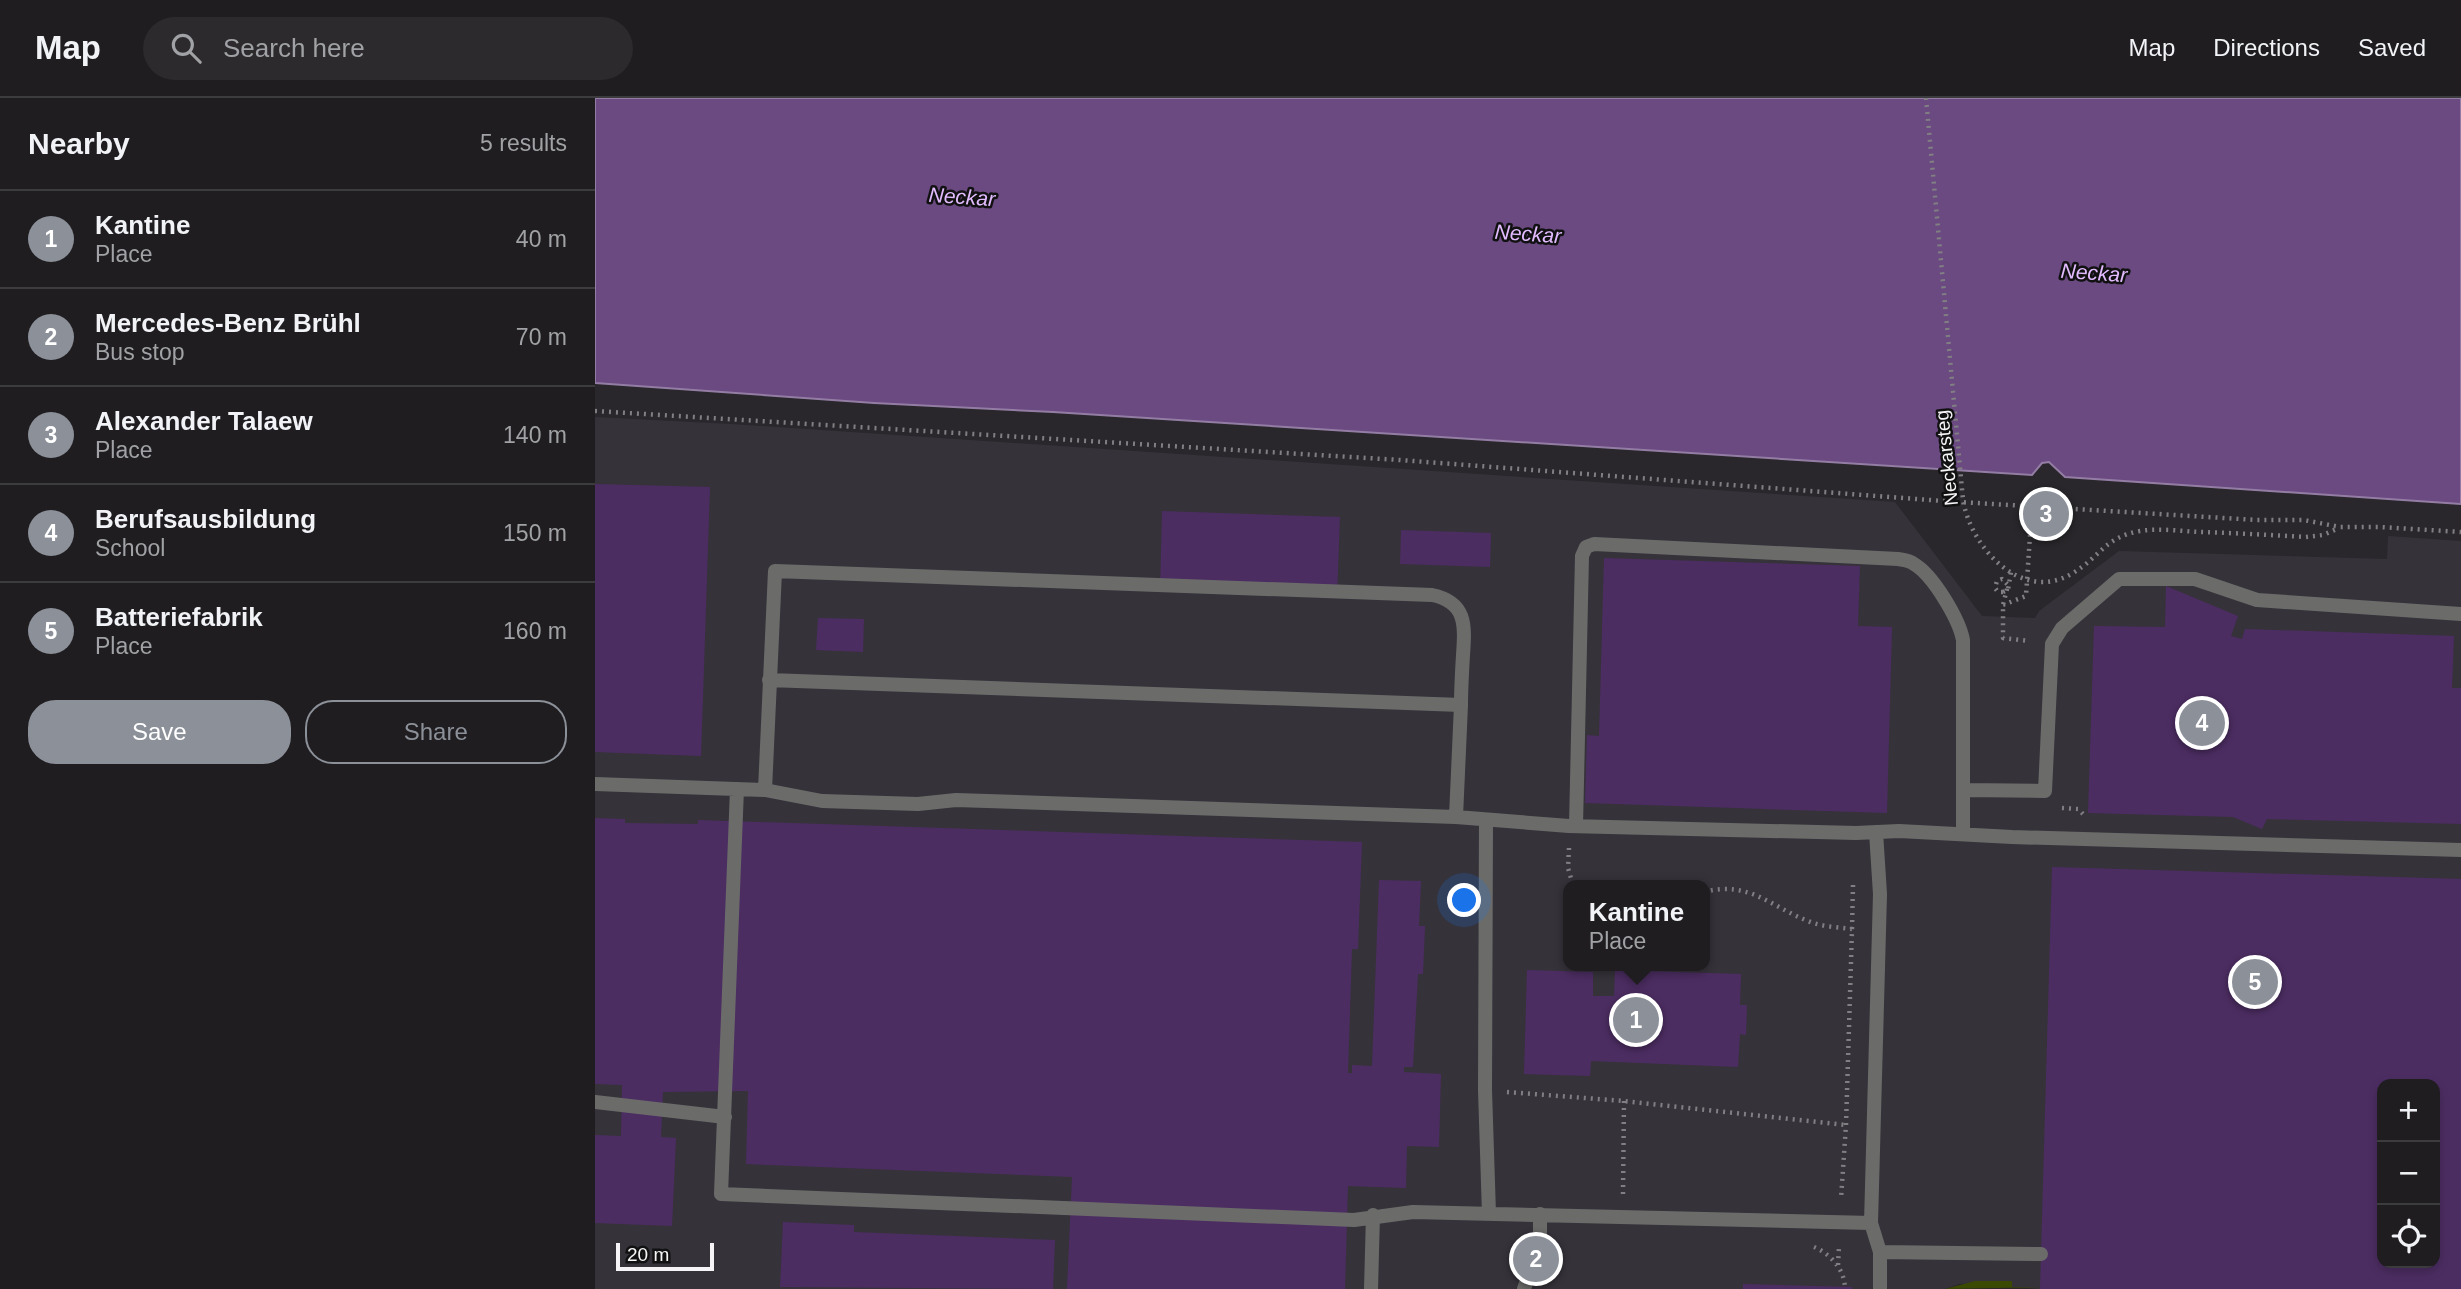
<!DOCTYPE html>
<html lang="en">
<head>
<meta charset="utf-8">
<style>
  body { margin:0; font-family:Arial,sans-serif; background:#2c2a2d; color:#f1f3f6 }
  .controls { position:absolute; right:21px; bottom:21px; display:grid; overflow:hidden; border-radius:14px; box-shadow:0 4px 10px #0003 }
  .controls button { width:63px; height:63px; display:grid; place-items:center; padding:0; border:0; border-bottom:2px solid #3c3b3e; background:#1f1d20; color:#f1f3f6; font:35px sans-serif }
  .scale { position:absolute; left:21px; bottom:18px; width:98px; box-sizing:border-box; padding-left:7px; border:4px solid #f6f4f6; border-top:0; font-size:19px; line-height:24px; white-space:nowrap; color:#f6f4f6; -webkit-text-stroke:5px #111112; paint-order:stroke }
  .you { position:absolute; left:870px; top:803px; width:24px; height:24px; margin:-18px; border:5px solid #fff; border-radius:50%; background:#1a73e8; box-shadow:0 0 0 10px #1a73e833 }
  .badge { display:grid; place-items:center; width:46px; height:46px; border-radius:50%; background:#8c9099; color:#fff; font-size:23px; font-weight:700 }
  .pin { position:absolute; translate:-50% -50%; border:4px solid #fff; box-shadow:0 2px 7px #0006 }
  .popup { position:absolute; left:968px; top:782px; width:147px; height:91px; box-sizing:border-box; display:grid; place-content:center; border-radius:14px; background:#1f1d20; filter:drop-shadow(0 2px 5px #0005); font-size:23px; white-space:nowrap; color:#a1a2a5 }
  .popup b { font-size:26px; color:#f1f3f6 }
  .popup::after { content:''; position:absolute; left:50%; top:100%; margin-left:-14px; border:14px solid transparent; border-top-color:#1f1d20 }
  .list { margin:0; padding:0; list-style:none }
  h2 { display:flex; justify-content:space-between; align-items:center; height:91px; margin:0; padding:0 28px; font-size:30px }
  h2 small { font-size:23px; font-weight:400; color:#a1a2a5 }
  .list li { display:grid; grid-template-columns:46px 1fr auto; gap:21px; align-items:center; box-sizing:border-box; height:98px; padding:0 28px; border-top:2px solid #3c3b3e }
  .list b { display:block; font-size:26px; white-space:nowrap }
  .list p { margin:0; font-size:23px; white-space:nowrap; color:#a1a2a5 }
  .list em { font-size:23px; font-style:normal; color:#a1a2a5 }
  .actions { display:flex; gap:14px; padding:21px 28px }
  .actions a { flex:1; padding:16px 0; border:2px solid #8c9099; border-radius:28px; text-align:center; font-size:24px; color:#8c9099 }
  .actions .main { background:#8c9099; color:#fff }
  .icon { flex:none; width:38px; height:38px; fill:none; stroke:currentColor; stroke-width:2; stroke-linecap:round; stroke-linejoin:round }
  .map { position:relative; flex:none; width:1866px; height:1191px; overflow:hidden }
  header { display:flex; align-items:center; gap:42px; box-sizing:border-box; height:98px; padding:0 35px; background:#1f1d20; border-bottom:2px solid #3c3b3e }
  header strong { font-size:33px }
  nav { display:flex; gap:38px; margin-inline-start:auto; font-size:24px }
  .search { width:490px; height:63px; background:#2c2a2d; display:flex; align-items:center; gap:18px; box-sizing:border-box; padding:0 24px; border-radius:38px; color:#a1a2a5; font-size:26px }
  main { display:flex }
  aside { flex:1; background:#1f1d20 }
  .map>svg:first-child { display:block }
  .built { fill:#36323a; fill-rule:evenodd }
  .green { fill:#3b4a02 }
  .water { fill:#6a4a81; stroke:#947da4; stroke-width:2 }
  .building { fill:#4c2d62; fill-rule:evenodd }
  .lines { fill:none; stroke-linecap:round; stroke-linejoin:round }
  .path { stroke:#817f83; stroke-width:4.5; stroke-dasharray:2 5; stroke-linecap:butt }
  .lane { stroke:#6b6c6a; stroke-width:14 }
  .path-bridge { stroke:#817f83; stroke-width:4.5; stroke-dasharray:2 5; stroke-linecap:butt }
  .labels { text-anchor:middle; stroke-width:5; stroke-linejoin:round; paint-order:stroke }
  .street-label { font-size:19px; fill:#f6f4f6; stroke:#111112 }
  .water-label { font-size:21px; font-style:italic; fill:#e1bbfe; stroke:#111112 }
</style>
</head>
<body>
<header>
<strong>Map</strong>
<div class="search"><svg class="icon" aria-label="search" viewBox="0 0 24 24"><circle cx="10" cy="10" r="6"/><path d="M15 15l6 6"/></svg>Search here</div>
<nav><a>Map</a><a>Directions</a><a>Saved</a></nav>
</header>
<main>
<aside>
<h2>Nearby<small>5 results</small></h2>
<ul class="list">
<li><span class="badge">1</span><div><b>Kantine</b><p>Place</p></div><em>40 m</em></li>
<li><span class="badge">2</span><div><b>Mercedes-Benz Brühl</b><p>Bus stop</p></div><em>70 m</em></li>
<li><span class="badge">3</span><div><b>Alexander Talaew</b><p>Place</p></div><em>140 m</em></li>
<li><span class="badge">4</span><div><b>Berufsausbildung</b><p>School</p></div><em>150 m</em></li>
<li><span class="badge">5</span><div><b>Batteriefabrik</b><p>Place</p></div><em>160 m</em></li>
</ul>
<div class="actions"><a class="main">Save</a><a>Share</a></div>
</aside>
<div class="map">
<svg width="1866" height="1191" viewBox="0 0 1866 1191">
  <rect width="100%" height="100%" fill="#29272b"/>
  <path class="built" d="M 0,319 L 136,326 L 1300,404 L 1387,518 L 1440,520 L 1444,513 L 1524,453 L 1792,461 L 1793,438 L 1866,443 L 1866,1191 L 1445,1191 L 1416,1189 L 1417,1183 L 1364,1186 L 1350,1191 L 0,1191 ZM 973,787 L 1109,787 L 1109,868 L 973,868 ZM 1787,986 L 1840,986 L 1840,1165 L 1787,1165 Z"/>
  <path class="green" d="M 1380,1183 L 1417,1183 L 1417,1189 L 1445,1189 L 1350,1191 Z"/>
  <path class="water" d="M 0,0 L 1866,0 L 1866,406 L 1470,379 L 1454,364 L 1447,365 L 1437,377 L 458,314 L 279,305 L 0,285 Z"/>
  <path class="building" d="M 0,386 L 115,389 L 106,658 L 0,654 Z
    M 567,413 L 745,419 L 742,498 L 565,492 Z
    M 806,432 L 896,435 L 895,469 L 805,466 Z
    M 1009,460 L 1265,468 L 1263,528 L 1297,529 L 1292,715 L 990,705 L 992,637 L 1004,638 Z
    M 1571,488 L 1643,518 L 1636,538 L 1647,541 L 1650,531 L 1859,538 L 1857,590 L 1866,590 L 1866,726 L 1672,721 L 1667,731 L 1638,719 L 1493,715 L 1499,528 L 1570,529 Z
    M 223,520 L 269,521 L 268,554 L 221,552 Z
    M 0,720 L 30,721 L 30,725 L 103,726 L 103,722 L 767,744 L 763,851 L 757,851 L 753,975 L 757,975 L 757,967 L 777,968 L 784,782 L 826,783 L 824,828 L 830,828 L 828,876 L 823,876 L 818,969 L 809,969 L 809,974 L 846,976 L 844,1049 L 812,1048 L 811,1090 L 753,1088 L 750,1191 L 472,1191 L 477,1079 L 151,1066 L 153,993 L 68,994 L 66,1039 L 81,1040 L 77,1128 L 0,1125 L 0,1037 L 26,1038 L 27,987 L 0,986 Z
    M 1457,769 L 1866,781 L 1866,1191 L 1445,1191 ZM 1787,986 L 1840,986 L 1840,1165 L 1787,1165 Z
    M 932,872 L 998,874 L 998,898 L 1019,898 L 1020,872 L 1146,876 L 1145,907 L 1152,907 L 1151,937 L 1145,936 L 1143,969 L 996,963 L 995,978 L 929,976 Z
    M 188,1124 L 259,1127 L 259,1134 L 460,1142 L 458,1191 L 185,1189 Z
    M 1148,1186 L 1257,1189 L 1257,1191 L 1148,1191 Z"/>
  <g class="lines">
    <path class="path" d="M 0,313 L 805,362 L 1348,403 L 1662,422 L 1709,422 L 1745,429 L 1785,429 L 1866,434
      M 1711,439 L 1728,437 L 1744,430
      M 1408,494 L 1403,494 L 1400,490 L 1402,483 L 1407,481 L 1413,487 L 1408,507 L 1408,540 L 1434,543
      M 1408,507 L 1431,498 L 1437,407
      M 1467,710 L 1483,711 L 1490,718
      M 974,750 L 973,770 L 978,787
      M 1109,794 C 1154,782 1176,809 1213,823 C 1227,829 1243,829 1257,831 L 1251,1027 L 1246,1101
      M 1257,831 L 1258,787
      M 912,994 L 1029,1003 L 1251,1027
      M 1028,1096 L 1029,1003
      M 1219,1149 C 1236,1156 1250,1172 1250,1191
      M 1243,1167 L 1244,1148"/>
    <path class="lane" d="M 174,582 L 866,607 L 861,719
      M 0,686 L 170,692 L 227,703 L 323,706 L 361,702 L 861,719 L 974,728 L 1261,735 L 1304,733 L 1417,739 L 1866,752
      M 142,691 L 126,1096 L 759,1122 L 818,1114 L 1276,1125
      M 170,692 L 180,473 L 837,497 C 872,504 870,528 868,557 C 867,574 866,590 866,607
      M 1369,692 L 1450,693 L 1457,546 L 1467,530 L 1524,481 L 1600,481 L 1662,502 L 1866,516
      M 891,722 L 890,992 L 894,1116
      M 981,728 L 987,458 L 991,449 L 999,446 L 1303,461 C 1309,462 1314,462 1319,466 C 1338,477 1364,521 1368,542 L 1368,736
      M 1281,734 L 1285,796 L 1276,1125 L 1285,1154 L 1285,1191
      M 0,1004 L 130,1019
      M 1285,1154 L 1446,1156
      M 776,1191 L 778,1117
      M 929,1191 L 945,1143 L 945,1116"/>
    <path class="path-bridge" d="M 1331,0 L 1368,402 C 1376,450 1427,506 1478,475 C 1505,459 1510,439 1545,433 C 1564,430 1585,433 1604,434 C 1639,435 1675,437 1711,439
      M 1408,494 L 1413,492 L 1416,474"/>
  </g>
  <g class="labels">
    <g class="street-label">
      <text transform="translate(1351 360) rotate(-96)" y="7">Neckarsteg</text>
    </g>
    <g class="water-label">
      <text transform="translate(367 99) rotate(4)" y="7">Neckar</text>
      <text transform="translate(933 136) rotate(4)" y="7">Neckar</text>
      <text transform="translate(1499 175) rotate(4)" y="7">Neckar</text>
    </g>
  </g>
</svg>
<div class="controls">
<button>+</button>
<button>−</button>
<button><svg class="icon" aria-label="locate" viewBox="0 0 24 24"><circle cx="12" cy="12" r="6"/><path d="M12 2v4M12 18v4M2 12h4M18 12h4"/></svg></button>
</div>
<div class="scale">20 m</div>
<div class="you"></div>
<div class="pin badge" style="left:1041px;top:922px">1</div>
<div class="popup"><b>Kantine</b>Place</div>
<div class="pin badge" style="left:941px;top:1161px">2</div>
<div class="pin badge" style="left:1451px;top:416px">3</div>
<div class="pin badge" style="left:1607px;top:625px">4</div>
<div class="pin badge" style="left:1660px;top:884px">5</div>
</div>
</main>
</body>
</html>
